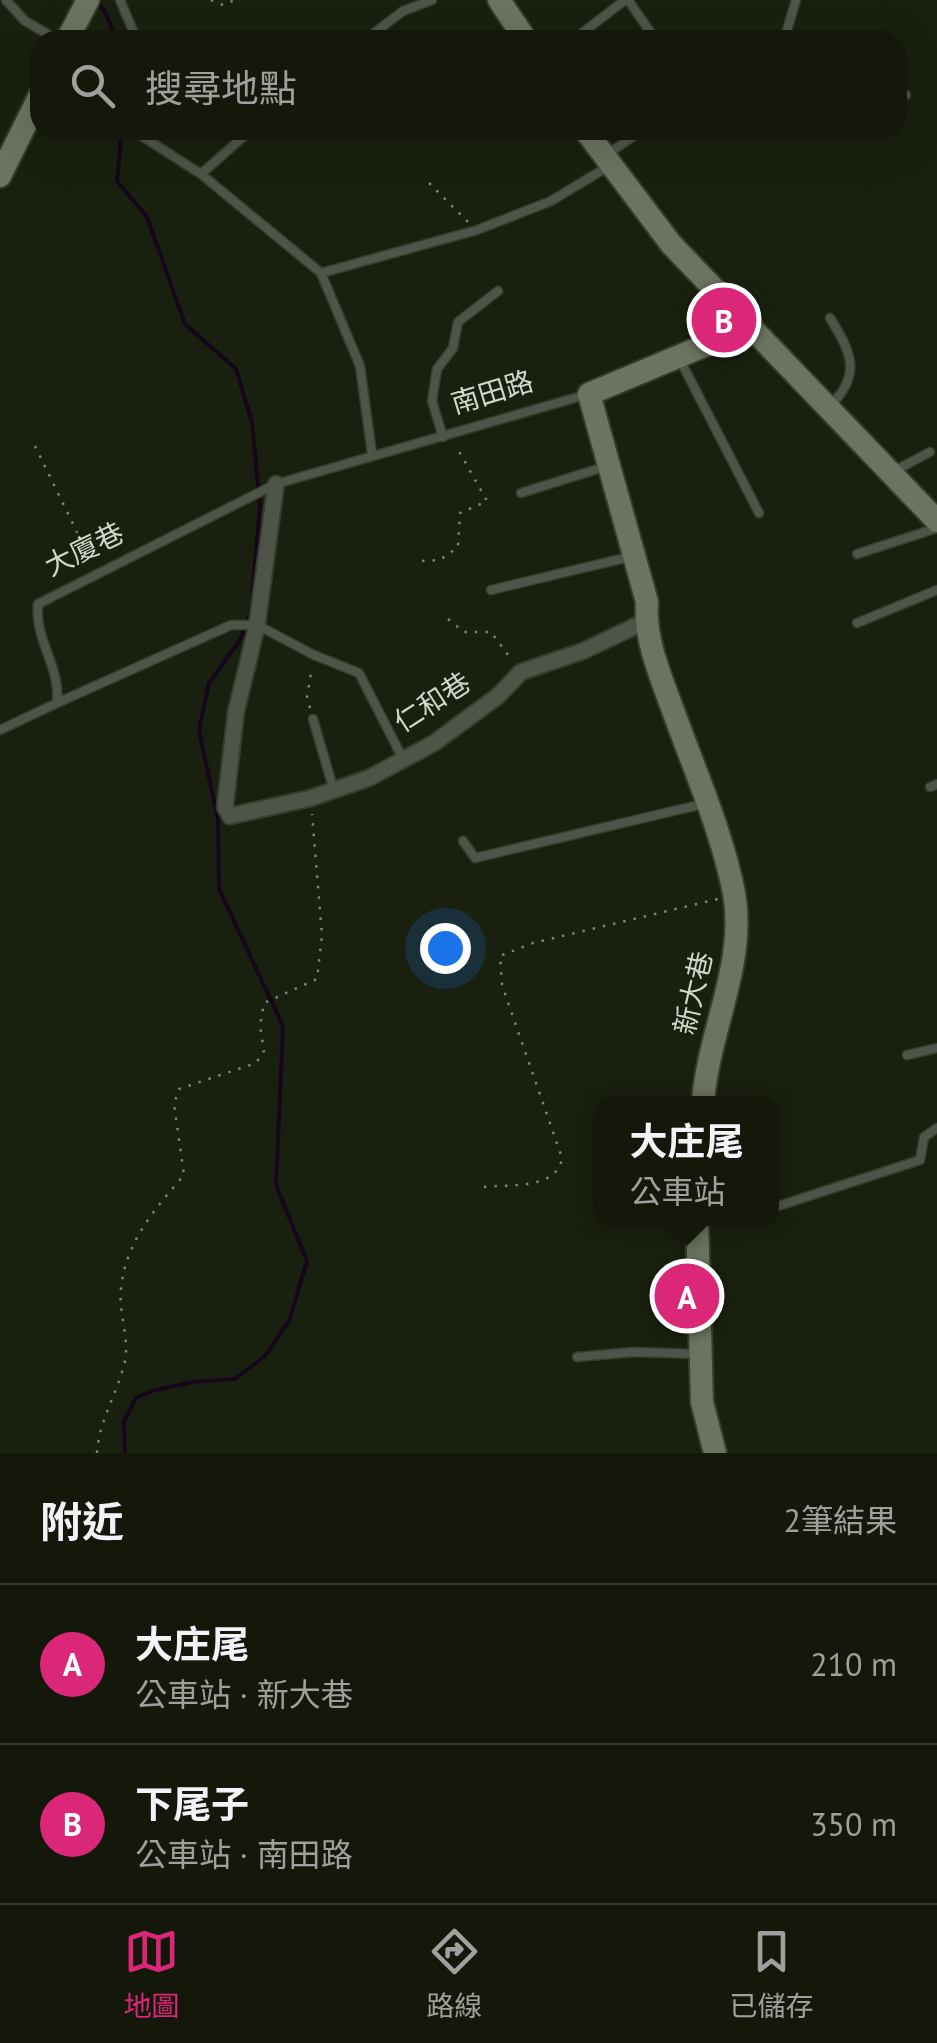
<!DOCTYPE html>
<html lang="zh-TW">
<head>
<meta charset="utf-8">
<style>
  body { margin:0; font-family:"PT Sans","Noto Sans TC",sans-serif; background:#1d2114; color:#f1f3f6 }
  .you { position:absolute; left:445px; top:948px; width:35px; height:35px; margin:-25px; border:8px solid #fff; border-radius:50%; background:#1a73e8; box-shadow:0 0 0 15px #1a73e833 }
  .badge { display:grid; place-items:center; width:65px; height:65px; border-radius:50%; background:#db2777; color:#fff; font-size:32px; font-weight:700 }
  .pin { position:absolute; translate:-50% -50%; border:5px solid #fff; box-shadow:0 2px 10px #0006 }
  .popup { position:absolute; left:594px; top:1096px; width:185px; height:130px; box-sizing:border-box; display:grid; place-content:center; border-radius:20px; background:#14180b; filter:drop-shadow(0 2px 8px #0005); font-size:32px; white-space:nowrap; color:#9da09d }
  .popup b { font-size:38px; color:#f1f3f6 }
  .popup::after { content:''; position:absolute; left:50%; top:100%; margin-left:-20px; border:20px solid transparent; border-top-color:#14180b }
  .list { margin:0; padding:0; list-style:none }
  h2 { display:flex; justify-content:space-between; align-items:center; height:130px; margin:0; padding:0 40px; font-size:42px }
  h2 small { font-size:32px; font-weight:400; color:#9da09d }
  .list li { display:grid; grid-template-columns:65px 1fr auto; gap:30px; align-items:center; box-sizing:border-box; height:160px; padding:0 40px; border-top:2px solid #33372c }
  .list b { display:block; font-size:38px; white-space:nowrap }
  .list p { margin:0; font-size:32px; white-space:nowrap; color:#9da09d }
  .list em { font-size:32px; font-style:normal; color:#9da09d }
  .icon { flex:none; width:55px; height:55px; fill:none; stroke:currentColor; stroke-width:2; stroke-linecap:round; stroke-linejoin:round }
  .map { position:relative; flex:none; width:937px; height:1453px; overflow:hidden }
  .search { position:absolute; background:#14180b; box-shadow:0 10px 40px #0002; left:30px; right:30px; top:30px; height:110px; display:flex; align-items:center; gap:25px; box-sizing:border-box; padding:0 35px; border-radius:30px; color:#9da09d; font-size:38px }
  .sheet { height:450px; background:#14180b }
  nav { display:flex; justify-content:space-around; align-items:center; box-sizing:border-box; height:140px; border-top:2px solid #33372c; background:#14180b; font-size:28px; color:#9da09d }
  nav a { display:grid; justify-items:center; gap:5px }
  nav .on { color:#db2777 }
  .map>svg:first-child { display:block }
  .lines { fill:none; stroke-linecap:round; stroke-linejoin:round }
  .stream { stroke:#150619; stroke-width:4 }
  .lane-casing { stroke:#373d2d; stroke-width:11 }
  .street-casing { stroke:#373d2d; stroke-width:19 }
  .secondary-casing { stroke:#373d2d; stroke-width:26 }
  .path { stroke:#7d8375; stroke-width:2.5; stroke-dasharray:2.5 8; stroke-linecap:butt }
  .lane { stroke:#4f5448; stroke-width:8 }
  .street { stroke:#4f5448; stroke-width:15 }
  .secondary { stroke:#6c7360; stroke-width:22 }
  .labels { text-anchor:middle; stroke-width:8; stroke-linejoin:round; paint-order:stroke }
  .street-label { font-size:28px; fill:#d1d6ca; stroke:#1a200f }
</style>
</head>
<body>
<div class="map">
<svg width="937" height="1453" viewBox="0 0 937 1453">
  <rect width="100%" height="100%" fill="#1a200f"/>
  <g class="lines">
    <path class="stream" d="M 96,0 L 105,12 L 117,40
      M 122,130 L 117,181 L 147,217 L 185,324 L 236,369 L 252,422 L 260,506 L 251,612 L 240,640 L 209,683 L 199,730 L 218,820 L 219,889 L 283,1026 L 276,1185 L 307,1261 L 289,1321 L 265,1356 L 235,1379 L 193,1382 L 152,1391 L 136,1398 L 124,1421 L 125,1453"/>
    <defs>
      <path id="lane" d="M 6,0 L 25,21 L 58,40
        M 120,0 L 137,40
        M 628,0 L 656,40
        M 365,40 L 403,11 L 432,0
        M 573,40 L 625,0
        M 784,40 L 796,0
        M 897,98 L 906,95
        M 139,130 L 140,135 L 201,174 L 321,273 L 477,230 L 551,201 L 609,166
        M 609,153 L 643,130
        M 201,174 L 251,130
        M 321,273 L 360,366 L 372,454
        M 830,318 C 851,352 862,374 831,405
        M 679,358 L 759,513
        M 443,437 L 432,401 L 437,369 L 453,348 L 458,322 L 498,291
        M 894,471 L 930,452
        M 521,493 L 604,467
        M 857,554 L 937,528
        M 491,590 L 629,557
        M 857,623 L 937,590
        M 57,703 L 231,625 L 257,625 L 314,655 L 359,673 L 403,759
        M 313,719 L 334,791
        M 0,730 L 57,703 C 61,667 34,639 38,604 L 276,484 L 585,395
        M 930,787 L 937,784
        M 463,841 L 475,858 L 703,804
        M 907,1055 L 937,1048
        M 772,1208 L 920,1160 L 924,1137 L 937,1128
        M 703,1223 L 723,1218
        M 577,1357 L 633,1352 L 697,1354"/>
      <path id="street" d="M 276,484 L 257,625 L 236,712 L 225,807 L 230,816 L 311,798 L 369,778 L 434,743 L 498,696 L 521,672 L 583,651 L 646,621"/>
      <path id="secondary" d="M 499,0 L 526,40
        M 67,40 L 88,0
        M 585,130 L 671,244 L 937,521
        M 0,176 L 40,95
        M 703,1104 C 707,1034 747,963 734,893 C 722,832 695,771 674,713 C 661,677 644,640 647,602 L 589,394 L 749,327
        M 697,1218 L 702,1402 L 715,1453"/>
    </defs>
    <use href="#lane" class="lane-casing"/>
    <use href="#street" class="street-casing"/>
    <use href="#secondary" class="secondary-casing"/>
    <path class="path" d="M 211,0 L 223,5 L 235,0
      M 429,183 L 468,222
      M 35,446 L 93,565
      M 422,561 L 440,560 L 458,547 L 460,513 L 487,501 L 456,446
      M 448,619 L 464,632 L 491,632 L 511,659
      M 310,708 L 307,697 L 312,667
      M 484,1187 C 509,1184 557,1190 562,1158 L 502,985 L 500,956 L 533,943 L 718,899
      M 97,1453 C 99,1421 116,1396 124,1365 C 131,1341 118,1313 121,1288 C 126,1241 155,1209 184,1175 L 174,1104 L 179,1089 L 256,1063 L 264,1051 L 260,1026 L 264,1003 L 317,979 L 322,935 L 312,814"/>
    <use href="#lane" class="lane"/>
    <use href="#street" class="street"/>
    <use href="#secondary" class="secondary"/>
  </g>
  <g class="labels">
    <g class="street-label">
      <text transform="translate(492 392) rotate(-17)" y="10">南田路</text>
      <text transform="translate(84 549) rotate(-26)" y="10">大廈巷</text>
      <text transform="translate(432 702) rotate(-33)" y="10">仁和巷</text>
      <text transform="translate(693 993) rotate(-77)" y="10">新大巷</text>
    </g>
  </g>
</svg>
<div class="you"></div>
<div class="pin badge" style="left:687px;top:1296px">A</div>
<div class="popup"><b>大庄尾</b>公車站</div>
<div class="pin badge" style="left:724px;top:320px">B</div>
<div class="search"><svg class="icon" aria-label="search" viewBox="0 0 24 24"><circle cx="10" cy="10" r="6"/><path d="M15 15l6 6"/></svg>搜尋地點</div>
</div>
<section class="sheet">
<h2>附近<small>2筆結果</small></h2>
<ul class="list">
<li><span class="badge">A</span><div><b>大庄尾</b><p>公車站 · 新大巷</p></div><em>210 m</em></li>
<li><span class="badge">B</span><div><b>下尾子</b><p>公車站 · 南田路</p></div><em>350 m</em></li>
</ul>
</section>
<nav>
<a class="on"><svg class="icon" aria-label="map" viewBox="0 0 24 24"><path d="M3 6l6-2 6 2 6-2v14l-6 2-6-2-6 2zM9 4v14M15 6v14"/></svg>地圖</a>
<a><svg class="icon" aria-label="directions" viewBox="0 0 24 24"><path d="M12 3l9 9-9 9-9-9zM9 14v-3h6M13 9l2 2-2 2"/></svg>路線</a>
<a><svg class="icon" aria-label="saved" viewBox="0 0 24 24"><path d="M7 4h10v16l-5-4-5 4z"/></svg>已儲存</a>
</nav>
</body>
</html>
